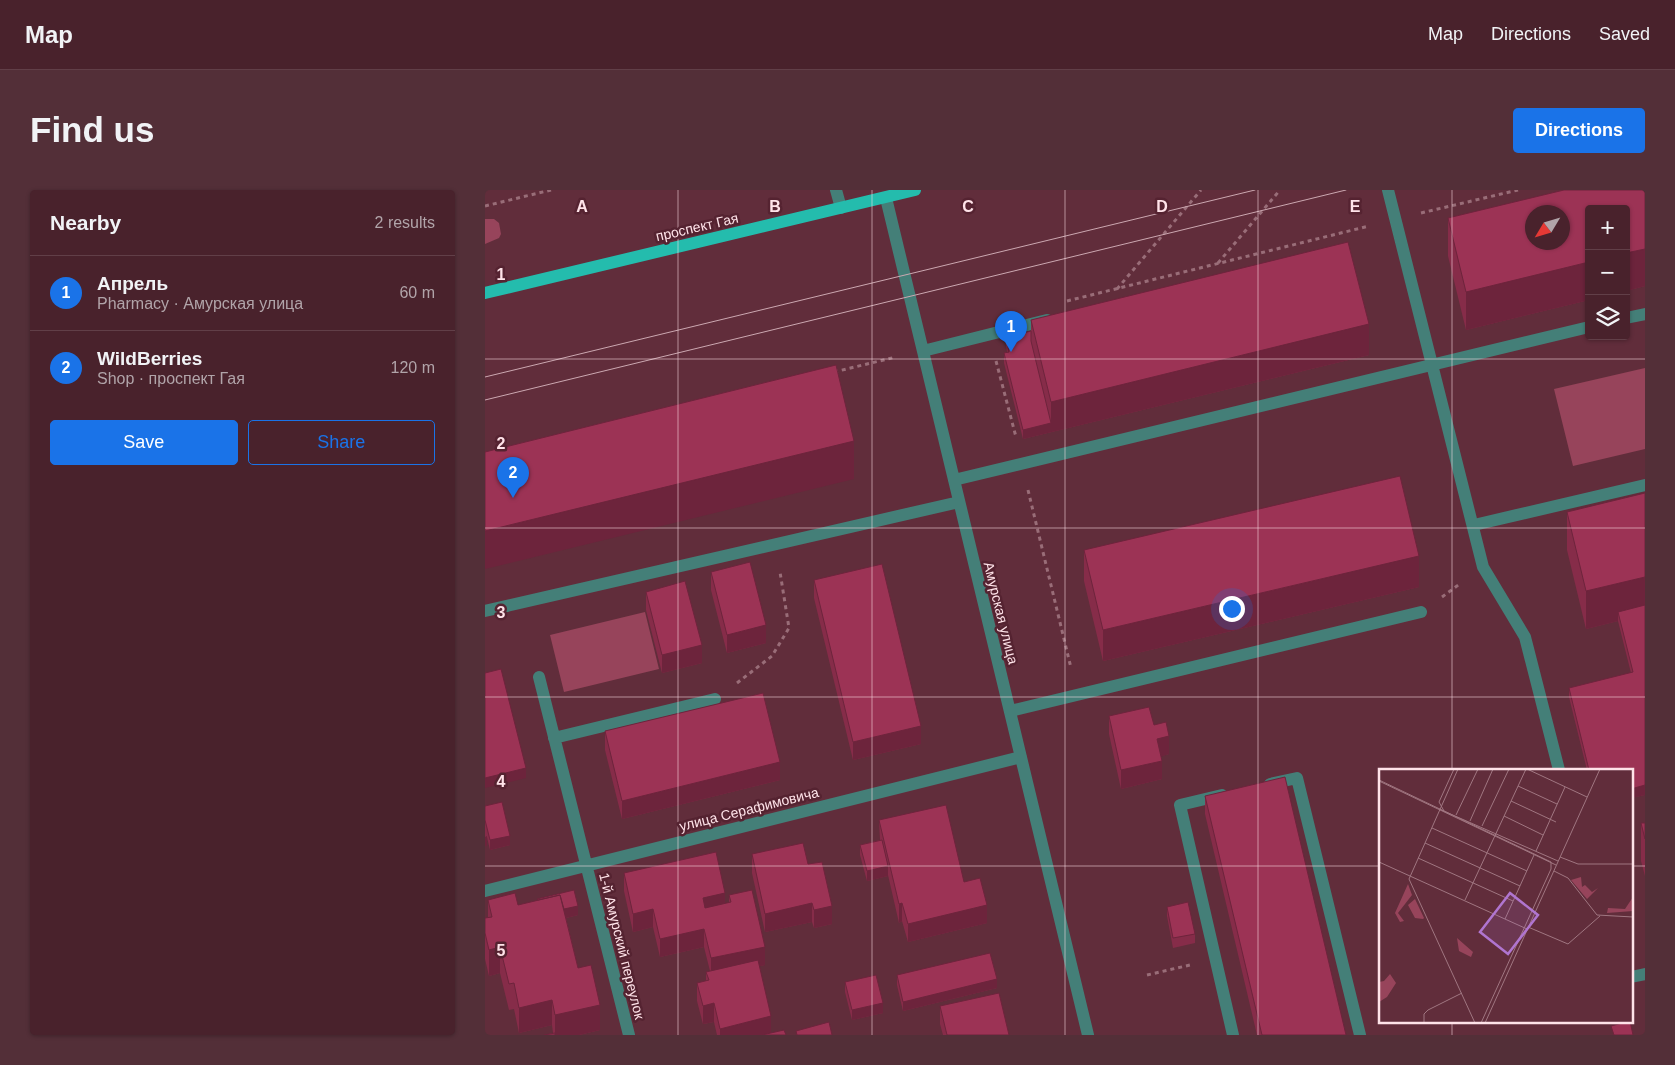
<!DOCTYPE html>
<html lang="en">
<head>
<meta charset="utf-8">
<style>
  body { margin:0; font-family:Arial,sans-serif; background:#532f38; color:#f1f3f6 }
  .controls { position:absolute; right:15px; top:15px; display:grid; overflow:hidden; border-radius:5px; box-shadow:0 1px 4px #0004 }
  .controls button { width:45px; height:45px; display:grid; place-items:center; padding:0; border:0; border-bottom:1px solid #613f48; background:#49222c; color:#f1f3f6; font:25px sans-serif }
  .compass { position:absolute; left:1040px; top:15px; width:45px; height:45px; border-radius:50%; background:#49222c; box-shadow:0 1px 4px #0004; rotate:232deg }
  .you { position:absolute; left:746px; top:418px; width:18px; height:18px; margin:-12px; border:4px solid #fff; border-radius:50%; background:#1a73e8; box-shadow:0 0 0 8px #1a73e833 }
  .badge { display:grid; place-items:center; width:32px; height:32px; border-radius:50%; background:#1a73e8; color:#fff; font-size:16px; font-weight:700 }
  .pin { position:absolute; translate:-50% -41px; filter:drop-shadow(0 1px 2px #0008) }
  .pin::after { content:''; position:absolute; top:26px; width:18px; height:15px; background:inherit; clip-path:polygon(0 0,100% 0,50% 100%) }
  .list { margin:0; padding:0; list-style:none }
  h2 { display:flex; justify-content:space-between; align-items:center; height:65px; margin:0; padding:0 20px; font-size:21px }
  h2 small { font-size:16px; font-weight:400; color:#b1a4a9 }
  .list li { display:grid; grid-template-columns:32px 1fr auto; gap:15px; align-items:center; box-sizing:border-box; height:75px; padding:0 20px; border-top:1px solid #613f48 }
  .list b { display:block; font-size:19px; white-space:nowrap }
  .list p { margin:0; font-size:16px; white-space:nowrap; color:#b1a4a9 }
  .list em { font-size:16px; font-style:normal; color:#b1a4a9 }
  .actions { display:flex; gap:10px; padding:15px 20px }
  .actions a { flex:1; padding:11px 0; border:1px solid #1a73e8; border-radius:5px; text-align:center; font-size:18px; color:#1a73e8 }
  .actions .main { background:#1a73e8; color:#fff }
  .icon { flex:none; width:28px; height:28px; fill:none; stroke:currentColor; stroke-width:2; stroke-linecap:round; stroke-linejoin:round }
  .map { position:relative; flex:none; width:1160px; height:845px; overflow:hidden; border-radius:5px }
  header { display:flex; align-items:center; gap:30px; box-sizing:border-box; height:70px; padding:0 25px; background:#49222c; border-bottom:1px solid #613f48 }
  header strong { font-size:24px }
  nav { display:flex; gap:28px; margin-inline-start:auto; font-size:18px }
  .intro { display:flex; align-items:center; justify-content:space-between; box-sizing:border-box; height:120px; padding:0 30px }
  h1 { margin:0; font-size:35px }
  .button { padding:12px 22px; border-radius:5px; background:#1a73e8; color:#fff; font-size:18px; font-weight:700 }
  main { display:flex; gap:30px; padding:0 30px }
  aside { flex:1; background:#49222c; border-radius:5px; box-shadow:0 1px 4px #0004 }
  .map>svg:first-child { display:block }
  .green { fill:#97445b }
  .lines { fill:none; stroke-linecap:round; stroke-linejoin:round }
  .path { stroke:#996d78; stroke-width:3; stroke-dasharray:4 4; stroke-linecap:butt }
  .minor { stroke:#447f78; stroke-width:12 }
  .major { stroke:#24bcad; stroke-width:12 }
  .tram { stroke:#cca8b1; stroke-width:1 }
  .wall { fill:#862c49; fill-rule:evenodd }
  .shaded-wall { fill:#6d243c }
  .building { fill:#9c3355; stroke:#6d243c; fill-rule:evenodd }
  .grid { fill:none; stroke:#ffe3e9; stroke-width:1; stroke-opacity:0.55 }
  .labels { text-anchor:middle; stroke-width:5; stroke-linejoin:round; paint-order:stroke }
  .street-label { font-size:14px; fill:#ffe3e9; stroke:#552331 }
  .inset-road { fill:none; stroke:#a07681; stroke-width:1 }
  .view { fill:#b075d0; fill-opacity:0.15; stroke:#b075d0; stroke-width:2.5 }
  .inset-edge { fill:none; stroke:#ffe3e9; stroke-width:2.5 }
  .grid-label { font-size:16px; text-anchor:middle; font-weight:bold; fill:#ffe3e9; stroke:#552331; stroke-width:5; stroke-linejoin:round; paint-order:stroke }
</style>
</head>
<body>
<header>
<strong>Map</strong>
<nav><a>Map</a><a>Directions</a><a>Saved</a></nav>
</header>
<div class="intro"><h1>Find us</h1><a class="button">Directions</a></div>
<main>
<aside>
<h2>Nearby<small>2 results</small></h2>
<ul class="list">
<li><span class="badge">1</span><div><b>Апрель</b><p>Pharmacy · Амурская улица</p></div><em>60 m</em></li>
<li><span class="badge">2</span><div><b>WildBerries</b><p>Shop · проспект Гая</p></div><em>120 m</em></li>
</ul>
<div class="actions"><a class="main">Save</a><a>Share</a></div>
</aside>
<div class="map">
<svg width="1160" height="845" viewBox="0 0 1160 845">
  <rect width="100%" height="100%" fill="#612d3b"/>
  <path class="green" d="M 0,29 L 9,29 L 14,33 L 16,44 L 14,48 L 0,54 Z
    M 1160,178 L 1160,259 L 1088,276 L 1069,199 Z
    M 160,422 L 174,479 L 79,502 L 65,445 Z"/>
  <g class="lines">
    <path class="path" d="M 0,16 L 66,0
      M 936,23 L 1033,0
      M 733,73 L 795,0
      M 632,99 L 716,0
      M 582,111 L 884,36
      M 511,171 L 531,247
      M 349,182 L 411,167
      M 543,300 L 586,478
      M 957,407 L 976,393
      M 252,493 L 287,466 L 304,438 L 295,382
      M 662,785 L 705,775"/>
    <path class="minor" d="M 351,0 L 356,18
      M 903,0 L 998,377 L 1040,447 L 1074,580
      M 401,8 L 603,845
      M 1141,128 L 1160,124
      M 438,161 L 562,130
      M 469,290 L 1104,137
      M 989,335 L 1160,295
      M 0,421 L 474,312
      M 54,487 L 144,845
      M 525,521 L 936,422
      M 69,548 L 230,509
      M 785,594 L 812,588 L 875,845
      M 737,605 L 695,615 L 748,845
      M 0,701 L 536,567
      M 1146,787 L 1160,784"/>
    <path class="major" d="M 0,103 L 430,0"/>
    <path class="tram" d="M 0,187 L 770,0
      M 0,210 L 861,0"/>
  </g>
  <path class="wall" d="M 1079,0 L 1160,0 L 1160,96 L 1141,101 L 1141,19 L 1104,19 L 1104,110 L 981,140 L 963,66 L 963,28 ZM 1048,22 L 1078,22 L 1078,52 L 1048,52 Z
    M 546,130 L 884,165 L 538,249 L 519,173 L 519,163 L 522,162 L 521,156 L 521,147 L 546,141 Z
    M 1160,303 L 1160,605 L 1146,608 L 1146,580 L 1102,580 L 1084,507 L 1084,498 L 1146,483 L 1133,431 L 1101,439 L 1082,360 L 1082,322 Z
    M 599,360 L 934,397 L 618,471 L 599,391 Z
    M 226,382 L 281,453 L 242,463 L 226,400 Z
    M 329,390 L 436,554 L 368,570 L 329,408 Z
    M 161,402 L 217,473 L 177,483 L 161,420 Z
    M 624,526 L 684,564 L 676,566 L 677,589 L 636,599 L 624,544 Z
    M 120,541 L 295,590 L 137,629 L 120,560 Z
    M 720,606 L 861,845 L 772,845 L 720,624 Z
    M 0,616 L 25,655 L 5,660 L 2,647 L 2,656 L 0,656 Z
    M 394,630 L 479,692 L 502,733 L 423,752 L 417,731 L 414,733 L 403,685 L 403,686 L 382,691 L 375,665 L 375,655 L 395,650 Z
    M 1156,633 L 1160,633 L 1160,686 L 1156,671 Z
    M 267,664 L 323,674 L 347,734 L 329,738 L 327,732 L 280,742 L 267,683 Z
    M 139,683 L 240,714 L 244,713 L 244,705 L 280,775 L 274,776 L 286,843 L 301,845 L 232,845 L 229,832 L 218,834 L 212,811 L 212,793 L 221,791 L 221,782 L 225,781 L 219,757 L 175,767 L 168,737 L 148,742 L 139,701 Z
    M 3,710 L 93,725 L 81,728 L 93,778 L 115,840 L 94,845 L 59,845 L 68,843 L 67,835 L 34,843 L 29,819 L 24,820 L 15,783 L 4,786 L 0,769 L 0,728 L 3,728 Z
    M 682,717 L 710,744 L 710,753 L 688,758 L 682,726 Z
    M 412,785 L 512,798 L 418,821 L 412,795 Z
    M 360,792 L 398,823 L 367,830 L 360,802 Z
    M 455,816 L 524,845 L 458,845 L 455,834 Z"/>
  <path class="shaded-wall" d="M 1160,59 L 1160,96 L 1141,101 L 1141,63 Z
    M 1104,72 L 1104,110 L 981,140 L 981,102 Z
    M 884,134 L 884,165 L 538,249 L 538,240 L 566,233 L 566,212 Z
    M 369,251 L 369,289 L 0,379 L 0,341 Z
    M 934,366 L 934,397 L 618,471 L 618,440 Z
    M 1160,387 L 1160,425 L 1133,422 L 1133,431 L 1101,439 L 1101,401 Z
    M 281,435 L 281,453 L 242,463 L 242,445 Z
    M 217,455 L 217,473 L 177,483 L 177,465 Z
    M 436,536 L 436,554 L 368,570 L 368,552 Z
    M 684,546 L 684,564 L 672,568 L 672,549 Z
    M 677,571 L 677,589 L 636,599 L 636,580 Z
    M 295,572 L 295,590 L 137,629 L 137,611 Z
    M 41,578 L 41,588 L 0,598 L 0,588 Z
    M 1160,595 L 1160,605 L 1146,608 L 1146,599 Z
    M 2,646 L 2,656 L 0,656 L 0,647 Z
    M 25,646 L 25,655 L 5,660 L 5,650 Z
    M 403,676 L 403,686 L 382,691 L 382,681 Z
    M 240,703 L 240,722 L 218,726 L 218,708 Z
    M 327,713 L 327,732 L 280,742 L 280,724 Z
    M 417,713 L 417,731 L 414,733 L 414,714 Z
    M 502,715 L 502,733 L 423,752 L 423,734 Z
    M 93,716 L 93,725 L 56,734 L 56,725 Z
    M 347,716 L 347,734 L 329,738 L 329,720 Z
    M 168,719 L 168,737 L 148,742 L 148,724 Z
    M 219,739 L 219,757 L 175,767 L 175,749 Z
    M 15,757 L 15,783 L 4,786 L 4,760 Z
    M 280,757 L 280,775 L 226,787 L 226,768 Z
    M 512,789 L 512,798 L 418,821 L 418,812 Z
    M 67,810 L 67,835 L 34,843 L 34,818 Z
    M 229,813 L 229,832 L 218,834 L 218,816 Z
    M 398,813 L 398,823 L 367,830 L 367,820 Z
    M 115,815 L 115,840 L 94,845 L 70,845 L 70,825 Z
    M 286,826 L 286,845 L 235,845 L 235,839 Z"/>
  <path class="building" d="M 1079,0 L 1160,0 L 1160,59 L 1141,63 L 1141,19 L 1104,19 L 1104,72 L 981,102 L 963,28 ZM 1048,22 L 1078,22 L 1078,52 L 1048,52 Z
    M 863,52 L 884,134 L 566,212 L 546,130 Z
    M 546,141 L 546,151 L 566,233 L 538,240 L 519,163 L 524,162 L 521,147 Z
    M 351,175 L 369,251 L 0,341 L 0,262 Z
    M 915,286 L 934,366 L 618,440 L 599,360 Z
    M 1160,303 L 1160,387 L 1101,401 L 1082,322 Z
    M 265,372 L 281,435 L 242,445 L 226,382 Z
    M 397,374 L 436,536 L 368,552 L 329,390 Z
    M 200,391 L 217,455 L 177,465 L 161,402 Z
    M 1160,415 L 1160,595 L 1146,599 L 1146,580 L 1104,580 L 1084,498 L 1148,482 L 1133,422 Z
    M 16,479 L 41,578 L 0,588 L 0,483 Z
    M 278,503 L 295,572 L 137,611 L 120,541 Z
    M 664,517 L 669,535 L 681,532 L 684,546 L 672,549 L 677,571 L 636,580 L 624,526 Z
    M 800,587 L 861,845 L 777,845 L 720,606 Z
    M 17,612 L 25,646 L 5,650 L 0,630 L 0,616 Z
    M 461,615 L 479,692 L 495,688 L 502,715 L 423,734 L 417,713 L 414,714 L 394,630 Z
    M 1156,633 L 1160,633 L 1160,649 Z
    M 397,650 L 403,676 L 382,681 L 375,655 Z
    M 318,653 L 323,674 L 337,672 L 347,716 L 329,720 L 327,713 L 280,724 L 267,664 Z
    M 231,662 L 240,703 L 218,708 L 220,718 L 246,712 L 244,705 L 267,700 L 280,757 L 226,768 L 219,739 L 175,749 L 168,719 L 148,724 L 139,683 Z
    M 89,700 L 93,716 L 79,719 L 75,705 L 53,710 L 52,709 Z
    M 30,703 L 33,715 L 75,705 L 93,778 L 106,775 L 115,815 L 70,825 L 67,810 L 34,818 L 29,793 L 24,794 L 15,757 L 4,760 L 0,743 L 0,728 L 7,727 L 3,710 Z
    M 703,712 L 710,744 L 688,748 L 682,717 Z
    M 505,763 L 512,789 L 418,812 L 412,785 Z
    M 273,770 L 286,826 L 235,839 L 229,813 L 218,816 L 212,793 L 224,790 L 221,782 Z
    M 391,785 L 398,813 L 367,820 L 360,792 Z
    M 514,803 L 524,845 L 462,845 L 455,816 Z
    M 1145,831 L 1148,845 L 1129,845 L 1126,836 Z
    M 344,832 L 347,845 L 312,845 L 311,841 Z
    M 299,840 L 301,845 L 277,845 Z
    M 70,843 L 70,845 L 59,845 Z"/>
  <path class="grid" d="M 193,0 L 193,845M 387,0 L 387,845M 580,0 L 580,845M 773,0 L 773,845M 967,0 L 967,580M 0,169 L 1160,169M 0,338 L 1160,338M 0,507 L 1160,507M 0,676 L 895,676M 1146,676 L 1160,676M 967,831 L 967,845"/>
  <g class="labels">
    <g class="street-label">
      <text transform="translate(212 37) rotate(-13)" y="5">проспект Гая</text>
      <text transform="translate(516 423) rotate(76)" y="5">Амурская улица</text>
      <text transform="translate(264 619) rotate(-14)" y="5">улица Серафимовича</text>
      <text transform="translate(137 756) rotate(76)" y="5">1-й Амурский переулок</text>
    </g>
  </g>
  <g transform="translate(894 579)">
    <rect width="254" height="254" fill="#612d3b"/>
    <path d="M 202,108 L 203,118 L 206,116 L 213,123 L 219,119 L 208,130 L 192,111 ZM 29,115 L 33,126 L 19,144 L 25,152 L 21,153 L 16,144 ZM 254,128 L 254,142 L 228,144 L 229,139 L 246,140 ZM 36,130 L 45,149 L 44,150 L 36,149 L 29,136 ZM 78,169 L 94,183 L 92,188 L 80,182 ZM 11,205 L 17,214 L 8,228 L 0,233 L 0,213 L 5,212 Z" fill="#97445b"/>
    <path class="inset-road" d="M 79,0 L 30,110 L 96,254M 148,0 L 208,28M 0,11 L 172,93 L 172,100 L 102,254M 0,12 L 177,96M 139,17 L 178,35M 132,32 L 177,53M 60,40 L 179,92M 65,42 L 60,33 L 75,0M 77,46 L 99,0M 125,47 L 164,66M 91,52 L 114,0M 103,57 L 130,0M 53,59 L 148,102M 46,74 L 141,117M 157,82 L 186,18M 181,88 L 199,95 L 254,95M 39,89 L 134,132M 0,93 L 148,160M 175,102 L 189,109 L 218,146 L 254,148M 86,131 L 147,0M 126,150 L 155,86M 149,158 L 189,175 L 221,147M 45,254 L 45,245 L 49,241 L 83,224M 106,254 L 221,0"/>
    <path class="view" d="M 131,124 L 159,146 L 129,185 L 101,163 Z"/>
    <rect width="254" height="254" class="inset-edge"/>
  </g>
  <g class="grid-label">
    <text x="97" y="22">A</text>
    <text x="290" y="22">B</text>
    <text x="483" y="22">C</text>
    <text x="677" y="22">D</text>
    <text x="870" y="22">E</text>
    <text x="16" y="90">1</text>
    <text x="16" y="259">2</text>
    <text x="16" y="428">3</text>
    <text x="16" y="597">4</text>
    <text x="16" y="766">5</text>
  </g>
</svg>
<div class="controls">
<button>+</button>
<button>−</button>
<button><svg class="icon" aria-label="layers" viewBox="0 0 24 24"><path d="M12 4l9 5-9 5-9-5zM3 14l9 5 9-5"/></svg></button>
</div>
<svg class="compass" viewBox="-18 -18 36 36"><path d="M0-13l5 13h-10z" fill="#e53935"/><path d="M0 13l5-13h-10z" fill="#b1a4a9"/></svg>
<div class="you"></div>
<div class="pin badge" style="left:526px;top:162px">1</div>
<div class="pin badge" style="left:28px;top:308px">2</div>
</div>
</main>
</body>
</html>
